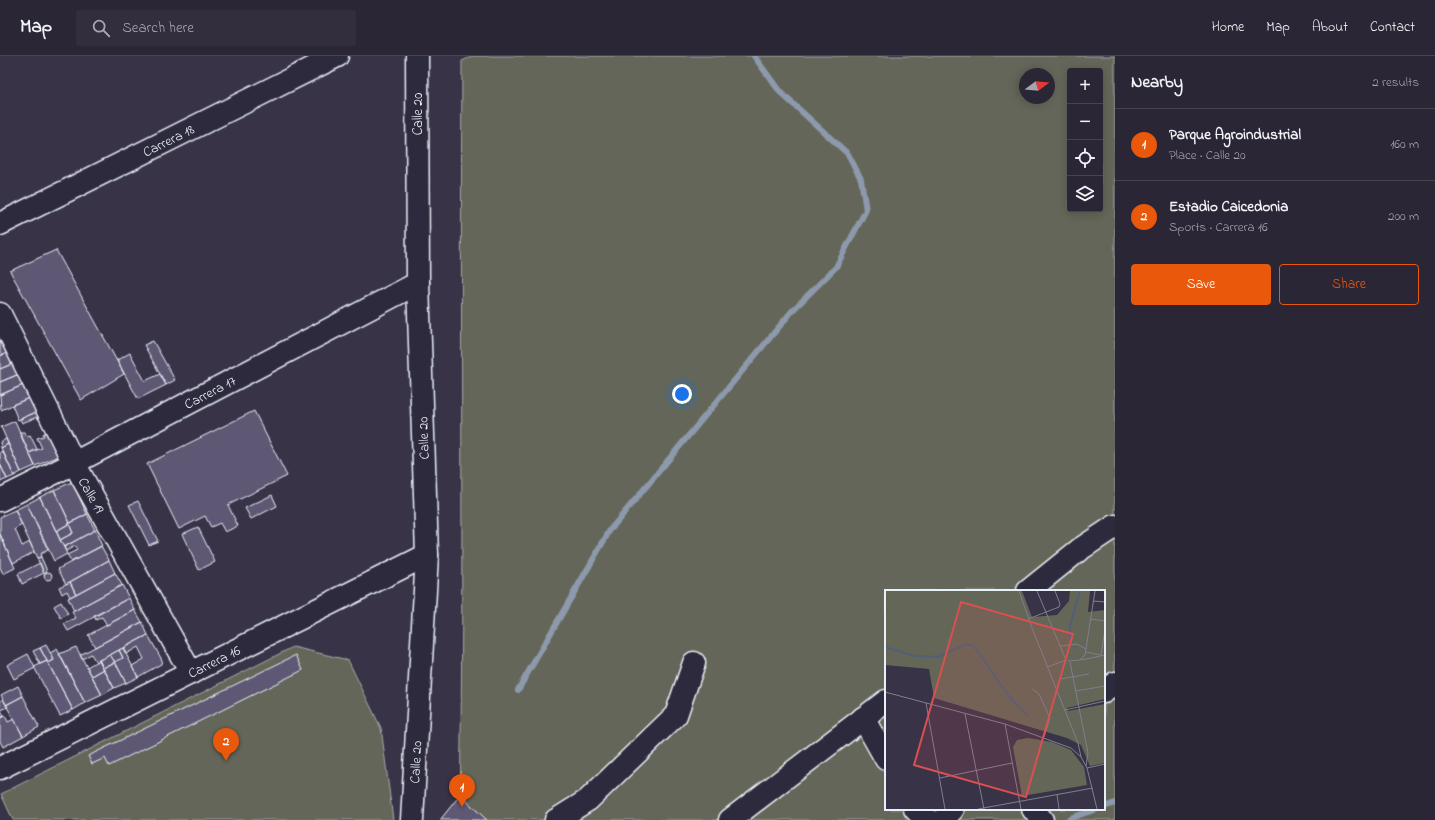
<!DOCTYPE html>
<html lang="en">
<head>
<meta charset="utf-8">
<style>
  body { margin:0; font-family:"Indie Flower",sans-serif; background:#332e3e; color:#f1f3f6 }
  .controls { position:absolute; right:12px; top:12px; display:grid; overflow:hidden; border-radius:4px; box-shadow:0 2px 10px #0003 }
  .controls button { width:36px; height:36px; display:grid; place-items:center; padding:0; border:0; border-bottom:1px solid #474351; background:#2b2636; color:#f1f3f6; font:20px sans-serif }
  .compass { position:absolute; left:1019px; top:12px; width:36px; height:36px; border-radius:50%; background:#2b2636; box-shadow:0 2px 10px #0003; rotate:74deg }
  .you { position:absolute; left:682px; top:338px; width:14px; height:14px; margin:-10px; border:3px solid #fff; border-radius:50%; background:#1a73e8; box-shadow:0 0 0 6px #1a73e833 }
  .badge { display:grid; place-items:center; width:26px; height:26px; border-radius:50%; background:#ea580c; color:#fff; font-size:13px; font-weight:700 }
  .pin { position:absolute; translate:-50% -33px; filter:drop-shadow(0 1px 2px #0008) }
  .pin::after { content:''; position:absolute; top:21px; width:14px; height:12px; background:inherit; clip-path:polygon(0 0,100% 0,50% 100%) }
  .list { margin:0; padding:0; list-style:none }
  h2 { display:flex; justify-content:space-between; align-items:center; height:52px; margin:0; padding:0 16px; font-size:17px }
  h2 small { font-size:13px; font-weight:400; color:#a6a5ad }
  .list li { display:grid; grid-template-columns:26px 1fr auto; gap:12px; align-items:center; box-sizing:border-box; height:72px; padding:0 16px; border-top:1px solid #474351 }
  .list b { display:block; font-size:15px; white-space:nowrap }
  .list p { margin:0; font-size:13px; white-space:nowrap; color:#a6a5ad }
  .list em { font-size:13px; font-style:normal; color:#a6a5ad }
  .actions { display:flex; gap:8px; padding:12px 16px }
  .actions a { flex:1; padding:9px 0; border:1px solid #ea580c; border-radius:4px; text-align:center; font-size:14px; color:#ea580c }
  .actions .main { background:#ea580c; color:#fff }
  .icon { flex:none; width:22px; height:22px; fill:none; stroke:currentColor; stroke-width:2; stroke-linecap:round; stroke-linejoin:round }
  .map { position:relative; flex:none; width:1115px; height:764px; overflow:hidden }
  header { display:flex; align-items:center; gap:24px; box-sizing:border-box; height:56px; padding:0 20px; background:#2b2636; border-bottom:1px solid #474351 }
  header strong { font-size:19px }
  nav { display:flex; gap:22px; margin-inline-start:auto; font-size:14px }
  .search { width:280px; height:36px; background:#332e3e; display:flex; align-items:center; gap:10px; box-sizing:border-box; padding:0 14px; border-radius:4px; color:#a6a5ad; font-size:15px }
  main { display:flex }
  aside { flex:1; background:#2b2636 }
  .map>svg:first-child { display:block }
  .green { fill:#646658; stroke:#a6aca8; fill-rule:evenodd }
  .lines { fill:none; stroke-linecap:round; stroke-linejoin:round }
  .stream { stroke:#8d99ac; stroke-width:6 }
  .building { fill:#5f5875; stroke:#e8f1f8 }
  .minor-casing { stroke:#e8f1f8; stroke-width:25 }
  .secondary-casing { stroke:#e8f1f8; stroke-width:25 }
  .minor { stroke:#2f2a3d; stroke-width:22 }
  .secondary { stroke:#2f2a3d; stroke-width:22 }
  .labels { text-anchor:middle; stroke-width:3; stroke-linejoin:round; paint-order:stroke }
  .street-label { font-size:14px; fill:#e8f1f8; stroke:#2f2a3d }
  .inset-river { fill:none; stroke:#505f7a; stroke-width:2 }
  .inset-road { fill:none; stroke:#7f7f8e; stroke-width:1 }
  .view { fill:#da5052; fill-opacity:0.15; stroke:#da5052; stroke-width:2 }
  .inset-edge { fill:none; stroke:#e8f1f8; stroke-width:2 }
</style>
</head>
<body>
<header>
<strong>Map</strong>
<div class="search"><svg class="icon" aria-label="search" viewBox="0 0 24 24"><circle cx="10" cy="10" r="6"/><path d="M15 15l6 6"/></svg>Search here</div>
<nav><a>Home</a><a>Map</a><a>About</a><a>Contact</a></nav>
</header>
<main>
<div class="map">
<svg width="1115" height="764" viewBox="0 0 1115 764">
  <rect width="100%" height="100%" fill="#393348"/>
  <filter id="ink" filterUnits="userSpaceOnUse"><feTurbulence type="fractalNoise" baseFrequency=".025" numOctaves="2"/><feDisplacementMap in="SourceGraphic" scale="8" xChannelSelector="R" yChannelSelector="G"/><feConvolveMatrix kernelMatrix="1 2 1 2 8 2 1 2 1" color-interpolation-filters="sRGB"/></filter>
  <g filter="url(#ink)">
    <path class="green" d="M 473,0 L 1115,0 L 1115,764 L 460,764 C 464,511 460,258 462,5 ZM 1070,15 L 1100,15 L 1100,153 L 1070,153 ZM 1025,18 L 1049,18 L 1049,42 L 1025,42 ZM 886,535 L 1104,535 L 1104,753 L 886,753 Z
      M 293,591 L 348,604 L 381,672 L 393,764 L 13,764 L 1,738 Z"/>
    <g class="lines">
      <path class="stream" d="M 518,634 L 610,474 L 793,254 L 836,211 L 866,154 L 861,123 L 848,98 L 780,36 L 754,0
        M 1104,751 L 1115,747
        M 1069,764 L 1073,761 L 1097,753"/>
    </g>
    <path class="building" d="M 56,194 L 124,318 L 81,344 L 10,215 Z
      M 7,280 L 14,294 L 0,300 L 0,284 Z
      M 153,285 L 175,324 L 166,329 L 144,289 Z
      M 14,294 L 19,305 L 0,313 L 0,300 Z
      M 130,297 L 145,325 L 160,318 L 166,329 L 138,343 L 117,304 Z
      M 19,305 L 24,316 L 0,326 L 0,313 Z
      M 24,316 L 30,326 L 0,339 L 0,326 Z
      M 30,326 L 36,339 L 1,354 L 0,339 Z
      M 36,339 L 41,354 L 18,364 L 12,349 Z
      M 39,355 L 42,362 L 38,363 L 37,361 L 22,367 L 20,363 Z
      M 254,355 L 287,420 L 228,449 L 238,470 L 225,476 L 220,467 L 211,471 L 205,460 L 179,473 L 147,408 Z
      M 15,365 L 35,410 L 21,416 L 1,371 Z
      M 49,375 L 64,398 L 35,410 L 29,397 L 42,392 L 37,382 L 44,380 L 43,378 Z
      M 19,376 L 24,376 L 27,380 L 30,379 L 37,393 L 29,397 Z
      M 6,383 L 8,388 L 1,392 L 0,386 Z
      M 8,388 L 21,416 L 14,420 L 1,392 Z
      M 3,395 L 14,420 L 7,423 L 0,408 L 0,396 Z
      M 0,408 L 7,423 L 0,426 Z
      M 72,426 L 87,458 L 70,467 L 54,434 Z
      M 54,434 L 70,467 L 56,475 L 40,441 Z
      M 272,439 L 277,450 L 251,463 L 245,452 Z
      M 40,441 L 67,498 L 54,505 L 27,448 Z
      M 138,445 L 158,485 L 149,489 L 129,449 Z
      M 27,448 L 48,494 L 40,498 L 41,501 L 37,502 L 15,454 Z
      M 15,454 L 22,469 L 15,473 L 22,490 L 30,486 L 34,496 L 13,507 L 0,478 L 0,461 Z
      M 87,458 L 95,474 L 64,491 L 60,484 L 73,477 L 69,468 Z
      M 69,468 L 73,477 L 60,484 L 56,475 Z
      M 198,471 L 215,506 L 199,514 L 182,478 Z
      M 95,474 L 102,490 L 71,506 L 67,499 L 77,494 L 75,490 L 66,495 L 64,491 Z
      M 0,478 L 15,512 L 3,518 L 0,511 Z
      M 101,490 L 109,504 L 66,528 L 58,513 Z
      M 41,501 L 47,515 L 44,517 L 37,502 Z
      M 109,504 L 115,517 L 76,538 L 70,526 Z
      M 40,507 L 44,517 L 22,528 L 18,518 Z
      M44 520a4 4 0 1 1 8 0a4 4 0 1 1-8 0Z
      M 115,517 L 122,529 L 74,555 L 68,542 Z
      M 70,526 L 76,538 L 70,541 L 67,535 L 62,538 L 59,531 Z
      M 122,529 L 129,542 L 68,575 L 64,568 L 76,562 L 72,556 Z
      M 129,542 L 135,554 L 107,569 L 102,561 L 96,564 L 94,560 Z
      M 61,546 L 68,558 L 61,562 L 54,550 Z
      M 135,554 L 142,566 L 95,591 L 88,579 Z
      M 142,566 L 148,579 L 96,606 L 91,598 L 82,603 L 80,599 Z
      M 148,579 L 162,604 L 161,608 L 138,621 L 132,610 L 144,603 L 138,591 L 126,598 L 123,592 Z
      M 46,589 L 54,604 L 48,607 L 40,592 Z
      M 76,591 L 102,639 L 85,647 L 59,598 Z
      M 40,592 L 47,605 L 40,608 L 33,595 Z
      M 123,592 L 138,621 L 126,627 L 115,606 L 123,602 L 119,594 Z
      M 57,593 L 85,647 L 73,654 L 48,607 L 54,604 L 50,597 Z
      M 119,594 L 123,602 L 115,606 L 110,599 Z
      M 28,598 L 35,612 L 14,623 L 7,609 Z
      M 110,599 L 115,606 L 103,612 L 99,604 Z
      M 296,599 L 303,614 L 109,710 L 105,702 L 92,708 L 88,700 Z
      M 99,604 L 104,613 L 92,620 L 87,611 Z
      M 47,605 L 73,654 L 60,660 L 34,611 Z
      M 115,606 L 126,627 L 114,632 L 103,612 Z
      M 104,613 L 114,632 L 102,639 L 92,620 Z
      M 18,630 L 23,640 L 6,649 L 1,639 Z
      M 23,640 L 39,671 L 23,680 L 6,649 Z
      M 3,643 L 8,651 L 1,654 L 4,660 L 0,662 L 0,645 Z
      M 5,660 L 8,666 L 14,663 L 23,680 L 3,691 L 0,685 L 0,662 Z
      M 460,739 L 487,764 L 440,764 Z"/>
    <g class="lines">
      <defs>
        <g id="minor">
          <path id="s1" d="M 0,168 L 337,0"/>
          <path id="s2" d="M 0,258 L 74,407 L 191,617"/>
          <path id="s3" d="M 0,444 L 74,407 L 418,227"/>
          <path d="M 1028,535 L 1079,494 L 1115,470"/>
          <path d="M 1104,636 L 1115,627"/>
          <path d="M 863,662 L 886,703"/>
          <path id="s4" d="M 0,712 L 427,499"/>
          <path d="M 915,753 L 922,760 L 929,764"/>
          <path d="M 1033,753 L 1042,764"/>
          <path d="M 556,764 L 588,744 L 676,659 L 694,607"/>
          <path d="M 730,764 L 886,645"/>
          <path d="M 943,764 L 953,753"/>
        </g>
        <g id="secondary">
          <path id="s5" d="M 412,764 L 427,499 L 418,227 L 417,0"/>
        </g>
      </defs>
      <use href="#minor" class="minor-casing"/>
      <use href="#secondary" class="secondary-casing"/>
      <use href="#minor" class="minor"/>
      <use href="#secondary" class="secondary"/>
    </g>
  </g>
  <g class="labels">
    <g class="street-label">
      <text transform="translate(417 58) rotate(-90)" y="5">Calle 20</text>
      <text dy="5" stroke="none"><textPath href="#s1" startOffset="188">Carrera 18</textPath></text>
      <text dy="5" stroke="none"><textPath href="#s3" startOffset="236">Carrera 17</textPath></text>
      <text transform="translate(423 382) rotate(-92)" y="5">Calle 20</text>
      <text dy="5" stroke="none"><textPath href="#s2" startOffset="203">Calle 19</textPath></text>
      <text dy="5" stroke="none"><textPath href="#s4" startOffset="239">Carrera 16</textPath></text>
      <text dy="5" stroke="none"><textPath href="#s5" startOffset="58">Calle 20</textPath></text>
    </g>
  </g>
  <g transform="translate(885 534)">
    <rect width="220" height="220" fill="#393348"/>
    <path d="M 0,1 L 137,1 L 147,27 L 172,25 L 184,11 L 185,1 L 205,1 L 203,22 L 220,20 L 220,109 L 182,118 L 183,121 L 220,114 L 220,173 L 205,176 L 196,155 L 182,148 L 49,108 L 44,79 L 0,75 ZM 143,148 L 167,152 L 186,160 L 199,177 L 202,195 L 137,206 L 128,157 L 132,150 Z" fill="#646658"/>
    <path class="inset-river" d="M 186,53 L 185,36 L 195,1M 0,57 L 30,66 L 53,67 L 79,55 L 88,55 L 124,106 L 143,126"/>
    <path class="inset-road" d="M 134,1 L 147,38 L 193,153 L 196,167M 152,1 L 181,70 L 162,77M 208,11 L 220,12M 143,29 L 174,17 L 175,14 L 170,1M 205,29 L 220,31M 175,56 L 192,54 L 201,59M 201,62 L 220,66M 216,66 L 220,39M 196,70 L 216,66M 183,71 L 195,70 L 200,65 L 210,1M 185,72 L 203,163 L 201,176M 175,89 L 204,84M 147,99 L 154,104 L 165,128 L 159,147M 191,101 L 220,96M 0,102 L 120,134 L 186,158 L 196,167 L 202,178 L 212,219M 41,113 L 60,219M 180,120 L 220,111M 80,124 L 99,219M 120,134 L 136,219M 202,178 L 220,174M 55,188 L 127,173M 172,204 L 174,219M 93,219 L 208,198"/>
    <path class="view" d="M 76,12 L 188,44 L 141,207 L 29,175 Z"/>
    <rect width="220" height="220" class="inset-edge"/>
  </g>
</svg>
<div class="controls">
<button>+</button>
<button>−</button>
<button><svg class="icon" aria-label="locate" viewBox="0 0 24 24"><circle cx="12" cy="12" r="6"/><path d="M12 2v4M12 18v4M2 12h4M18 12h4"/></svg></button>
<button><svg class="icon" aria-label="layers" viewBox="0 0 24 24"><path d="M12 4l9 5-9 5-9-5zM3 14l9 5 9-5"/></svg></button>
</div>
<svg class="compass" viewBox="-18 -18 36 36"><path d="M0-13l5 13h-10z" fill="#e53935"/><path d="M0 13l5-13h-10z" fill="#a6a5ad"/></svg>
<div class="you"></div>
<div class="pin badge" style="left:462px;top:751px">1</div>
<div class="pin badge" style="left:226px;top:705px">2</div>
</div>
<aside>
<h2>Nearby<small>2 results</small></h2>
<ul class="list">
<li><span class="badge">1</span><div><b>Parque Agroindustrial</b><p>Place · Calle 20</p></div><em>160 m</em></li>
<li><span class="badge">2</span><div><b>Estadio Caicedonia</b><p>Sports · Carrera 16</p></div><em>200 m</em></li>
</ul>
<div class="actions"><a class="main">Save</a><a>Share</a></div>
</aside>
</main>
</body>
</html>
